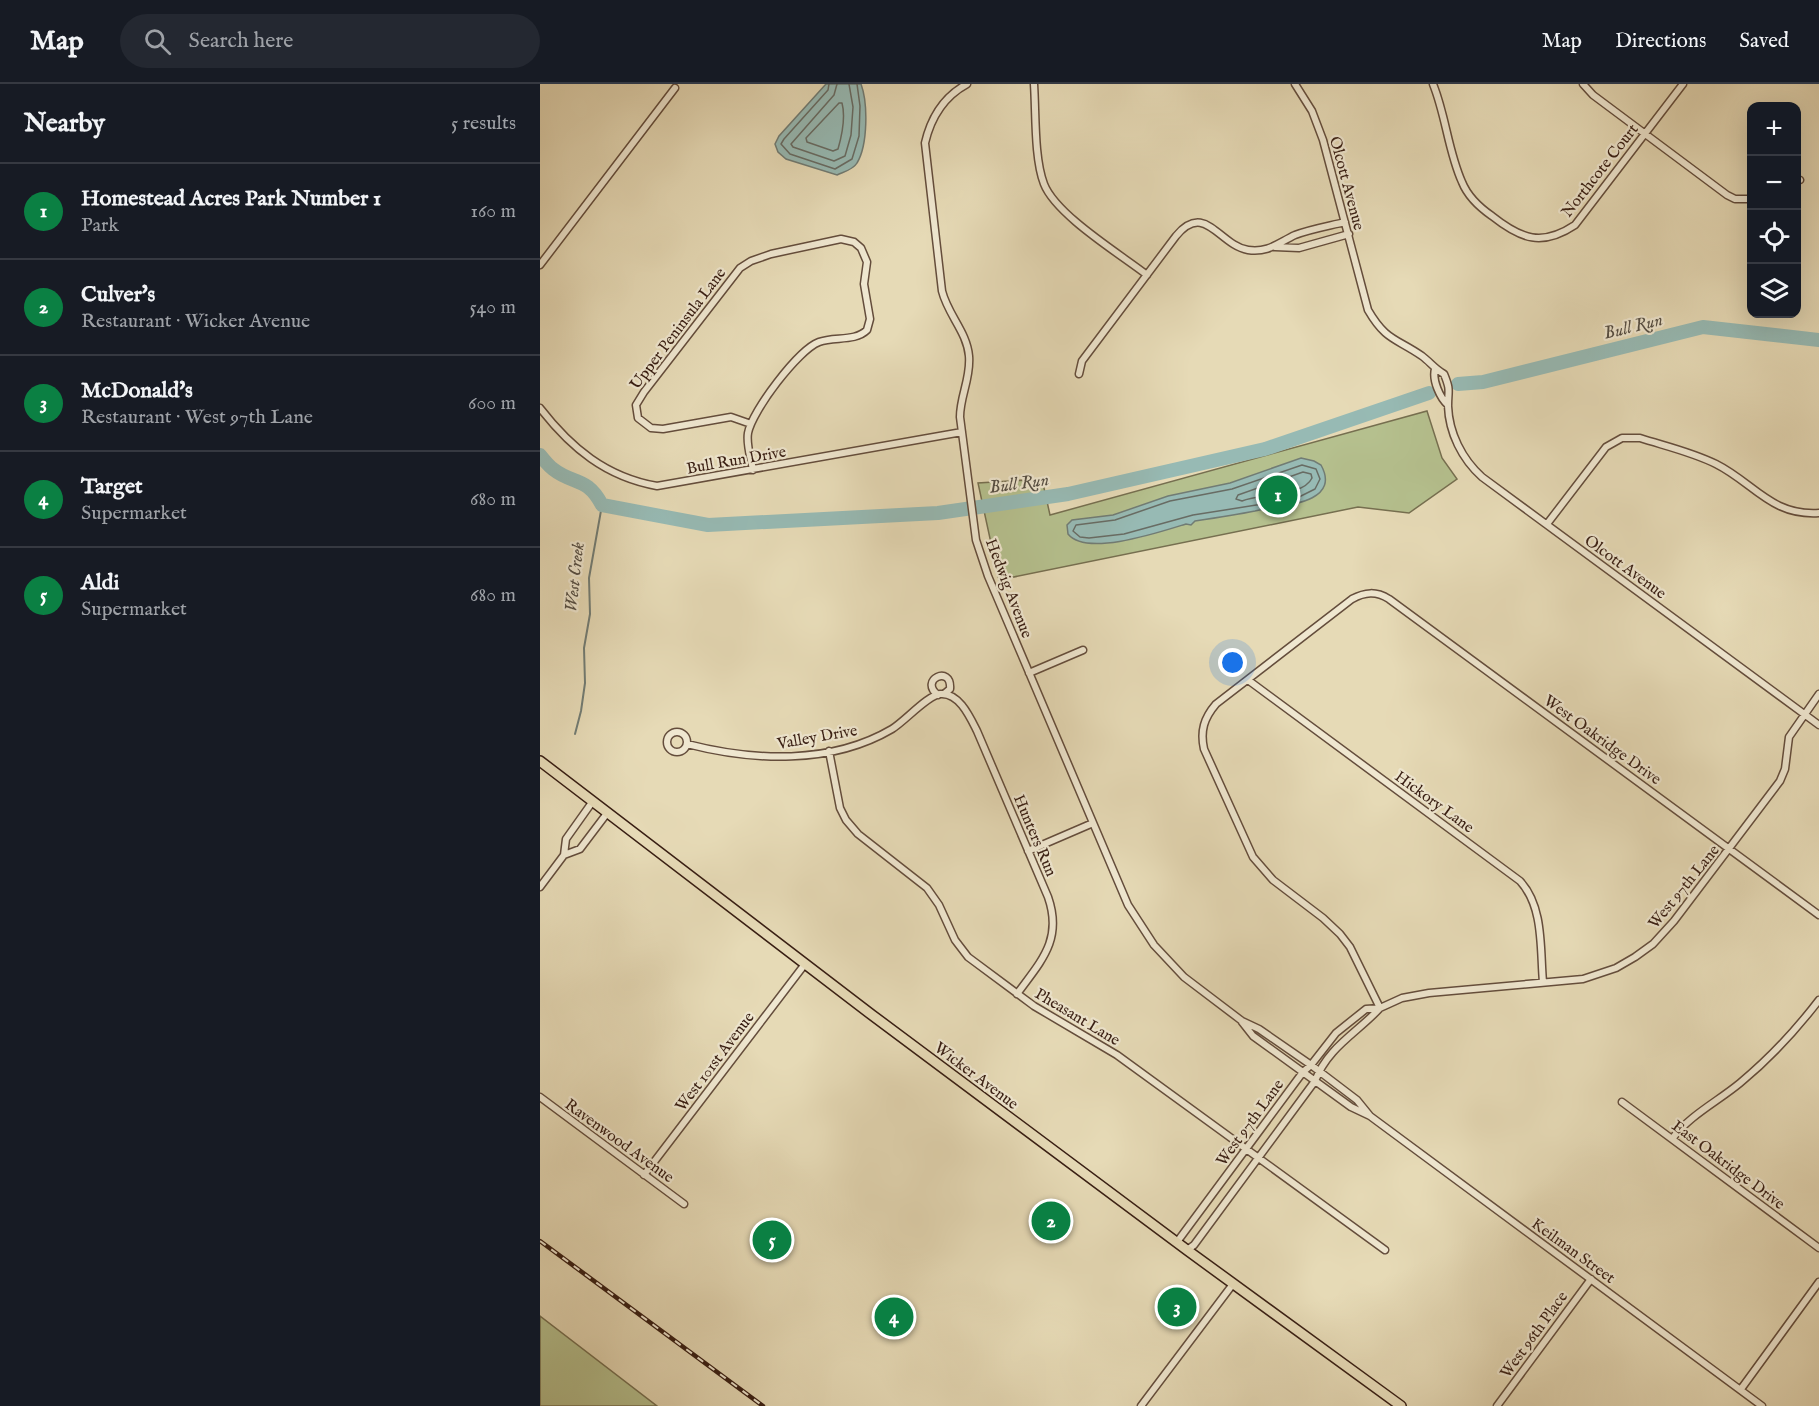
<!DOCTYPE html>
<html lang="en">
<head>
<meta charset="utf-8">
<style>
  body { margin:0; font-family:"IM FELL English",serif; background:#242831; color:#f1f3f6 }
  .controls { position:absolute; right:18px; top:18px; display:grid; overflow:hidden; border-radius:12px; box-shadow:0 6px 24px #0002 }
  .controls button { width:54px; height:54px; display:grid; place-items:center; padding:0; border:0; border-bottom:2px solid #363941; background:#171b24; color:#f1f3f6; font:30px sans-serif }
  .you { position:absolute; left:693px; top:579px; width:21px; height:21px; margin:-15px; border:4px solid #fff; border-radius:50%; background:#1a73e8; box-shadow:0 0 0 9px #1a73e833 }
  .badge { display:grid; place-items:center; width:39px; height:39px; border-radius:50%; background:#0b8043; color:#fff; font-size:20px; font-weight:700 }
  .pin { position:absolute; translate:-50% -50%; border:3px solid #fff; box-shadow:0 2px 6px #0006 }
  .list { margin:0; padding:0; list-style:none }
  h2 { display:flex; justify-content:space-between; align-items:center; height:78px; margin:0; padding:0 24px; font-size:26px }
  h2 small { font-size:20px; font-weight:400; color:#9ea1a6 }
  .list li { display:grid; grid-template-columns:39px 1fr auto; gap:18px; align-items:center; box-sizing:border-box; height:96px; padding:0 24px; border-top:2px solid #363941 }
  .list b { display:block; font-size:22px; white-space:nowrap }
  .list p { margin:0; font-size:20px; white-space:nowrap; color:#9ea1a6 }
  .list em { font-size:20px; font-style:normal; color:#9ea1a6 }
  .icon { flex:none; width:33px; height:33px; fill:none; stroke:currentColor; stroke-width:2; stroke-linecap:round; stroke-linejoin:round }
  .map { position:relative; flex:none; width:1279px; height:1322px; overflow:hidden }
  header { display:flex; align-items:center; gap:36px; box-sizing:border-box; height:84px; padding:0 30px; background:#171b24; border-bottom:2px solid #363941 }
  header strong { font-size:28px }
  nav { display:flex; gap:33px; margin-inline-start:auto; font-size:21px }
  .search { width:420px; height:54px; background:#242831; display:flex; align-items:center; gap:15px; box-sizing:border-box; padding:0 21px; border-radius:33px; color:#9ea1a6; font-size:22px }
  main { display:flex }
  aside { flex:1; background:#171b24 }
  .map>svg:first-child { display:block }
  .green { fill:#b5c08e; stroke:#766f50; stroke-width:1.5 }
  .water { fill:#97bab4; stroke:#717c74; stroke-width:1.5 }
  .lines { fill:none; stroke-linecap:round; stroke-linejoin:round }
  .shore { stroke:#686c64; stroke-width:1.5 }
  .stream { stroke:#717c74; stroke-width:2 }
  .river { stroke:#97bab4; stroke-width:14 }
  .minor-casing { stroke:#644d3c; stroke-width:9 }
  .trunk-casing { stroke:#381e13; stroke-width:12 }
  .minor { stroke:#efe7d0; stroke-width:6 }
  .trunk { stroke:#e6dab6; stroke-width:9 }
  .rail-casing { stroke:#381e13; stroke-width:4.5 }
  .rail { stroke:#efe7d0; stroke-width:2; stroke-dasharray:7; stroke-linecap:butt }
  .labels { text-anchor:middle; stroke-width:4.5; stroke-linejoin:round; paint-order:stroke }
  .street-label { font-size:16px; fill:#381e13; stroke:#efe7d0 }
  .water-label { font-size:18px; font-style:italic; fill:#544d43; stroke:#efe7d0 }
</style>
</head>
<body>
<header>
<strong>Map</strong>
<div class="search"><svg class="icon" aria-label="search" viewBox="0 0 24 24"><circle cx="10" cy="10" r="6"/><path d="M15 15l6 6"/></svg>Search here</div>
<nav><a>Map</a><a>Directions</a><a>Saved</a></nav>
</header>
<main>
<aside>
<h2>Nearby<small>5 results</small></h2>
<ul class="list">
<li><span class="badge">1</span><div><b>Homestead Acres Park Number 1</b><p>Park</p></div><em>160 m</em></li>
<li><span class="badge">2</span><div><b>Culver's</b><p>Restaurant · Wicker Avenue</p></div><em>540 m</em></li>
<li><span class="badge">3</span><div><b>McDonald's</b><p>Restaurant · West 97th Lane</p></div><em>600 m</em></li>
<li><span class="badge">4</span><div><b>Target</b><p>Supermarket</p></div><em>680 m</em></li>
<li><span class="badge">5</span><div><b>Aldi</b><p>Supermarket</p></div><em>680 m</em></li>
</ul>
</aside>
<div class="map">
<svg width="1279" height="1322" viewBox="0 0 1279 1322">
  <rect width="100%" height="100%" fill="#e6dab6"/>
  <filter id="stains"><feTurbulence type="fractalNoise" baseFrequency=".00333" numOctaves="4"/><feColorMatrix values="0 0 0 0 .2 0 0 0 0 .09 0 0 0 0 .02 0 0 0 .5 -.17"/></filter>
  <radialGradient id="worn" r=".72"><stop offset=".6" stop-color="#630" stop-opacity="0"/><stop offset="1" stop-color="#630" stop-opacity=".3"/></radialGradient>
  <path class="green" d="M 887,327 L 902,374 L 917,395 L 869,429 L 818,423 L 459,496 L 438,399 L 502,395 L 510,431 Z
    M 0,1232 L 117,1322 L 0,1322 Z"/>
  <path class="water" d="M 286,0 L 321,0 C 328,19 328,61 317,79 C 313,86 303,88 297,91 L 246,75 L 238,68 L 235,60 L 239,52 Z
    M 761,374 L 774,377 L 781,381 C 803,421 737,422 715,427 C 695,431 675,434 655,437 L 651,441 L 646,440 C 620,448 546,473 528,450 L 527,441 L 532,436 L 573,431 L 628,412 L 690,399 Z"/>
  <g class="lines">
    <path class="shore" d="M 289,0 L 288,6 L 244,55 L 241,60 L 250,70 L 295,85 L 312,75 L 319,52 L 320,22 L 317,0
      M 297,0 L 294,11 L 251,60 L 253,63 L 294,77 L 305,72 L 311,51 L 313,23 L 309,0
      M 299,19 L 302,19 C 306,34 302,51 298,65 L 293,67 L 267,58 L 266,54 Z
      M 762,381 L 776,385 L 780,395 L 775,405 L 755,415 L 653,431 L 584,450 L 549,454 L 540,453 L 533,447 L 536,441 L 575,436 L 630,417 L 692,405 Z
      M 763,388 L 771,390 L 772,394 C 763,413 720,409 702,417 L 696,415 L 698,411 Z"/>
    <path class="stream" d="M 35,650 L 41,627 L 45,599 L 44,564 L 50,530 L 49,494 L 62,421"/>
    <path class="river" d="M 918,300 L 943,298 L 1163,243 L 1279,256
      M 0,371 C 4,376 8,381 13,385 C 33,401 47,392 62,421 L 168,441 L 398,429 L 528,410 L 725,365 L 889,309"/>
    <defs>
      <path id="minor" d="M 427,0 C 403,13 391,33 385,59 L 402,207 C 408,231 427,248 429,272 C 431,294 420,312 420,333 L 436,456 L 448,492 L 588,821 L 614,861 L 644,893 L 702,937 L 719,945 L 771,981 L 817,1016 L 830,1032
        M 494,0 C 496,29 494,74 504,100 C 516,131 580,170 607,191
        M 755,0 L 772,27 L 783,56 L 828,226 C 846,257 856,254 882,272 C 890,278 895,285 904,290 C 911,307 908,306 908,322 C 909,349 922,375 942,393 L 1279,641
        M 893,0 C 906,32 908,67 922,98 C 928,113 939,123 952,132 C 981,155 1002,163 1035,141 L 1143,0
        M 1043,0 L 1053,11 L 1187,111 L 1195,115 L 1212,115
        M 1256,97 L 1260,96
        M 735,163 L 759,164 L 809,150
        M 0,181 L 135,4
        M 895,285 C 892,296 900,314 908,321
        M 539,290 L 542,277 L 636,152 C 665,117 679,161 708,166 C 728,169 738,159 755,151 C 771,145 789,142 805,138
        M 0,324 C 31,364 66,393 117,402 L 422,348
        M 211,340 L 191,333 L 123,345 L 111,344 L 98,334 L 96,321 L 104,308 L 200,184 L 211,177 L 231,170 L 301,155 L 314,158 L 321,164 L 327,178 L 324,200 L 330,235 L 327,246 C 315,258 294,252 279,258 C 258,266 212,327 208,349 C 206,361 211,374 213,386
        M 1007,440 L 1066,363 L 1082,354 L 1100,354 C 1125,362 1152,368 1176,380 C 1214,399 1231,432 1279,429
        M 489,589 L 543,566
        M 708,596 L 980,797 C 1004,823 1000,865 1003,898
        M 398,611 C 378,596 412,580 410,605 L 404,610
        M127 658a10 10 0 1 1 20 0a10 10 0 1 1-20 0Z
        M 147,660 C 213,677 291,681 352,645 C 365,637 388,611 400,610 C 419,608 430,633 437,647 L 508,813 C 523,856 501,877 477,910
        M 289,667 L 300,724 L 306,736 L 318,750 L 387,804 L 399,821 L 415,856 L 428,873 L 494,922 L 577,971 L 845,1166
        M 488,767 L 553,739
        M 24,771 L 26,755 L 53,717
        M 0,803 L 24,771 L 40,765 L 68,728
        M 840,924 L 810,863 L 800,850 L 783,834 L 733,796 L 713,773 L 664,665 C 660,647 664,634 676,620 L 812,515 C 825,508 836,507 849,515 L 1279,831
        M 702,938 L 713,952 L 811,1023 L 830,1032 L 1222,1322
        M 0,1013 L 144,1120
        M 1082,1018 L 1279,1164
        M 1132,1055 C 1150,1031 1177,1018 1200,999 C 1229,975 1256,946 1279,916
        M 104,1091 L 265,880
        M 637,1158 L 763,988 L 771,981 L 796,949 L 826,925 L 840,924 L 862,914 L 889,909 L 1043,895 L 1076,884 L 1095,873 L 1113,860 L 1134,837 L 1240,697 L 1245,685 L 1249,653 L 1279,610
        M 647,1166 L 654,1161 L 775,997 C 788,963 817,949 840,924
        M 1201,1305 L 1279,1198
        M 601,1322 L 693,1200
        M 957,1322 L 1051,1195"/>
      <path id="trunk" d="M 0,677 L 332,931 L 647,1166 L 861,1322"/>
    </defs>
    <use href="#minor" class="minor-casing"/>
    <use href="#trunk" class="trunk-casing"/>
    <use href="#minor" class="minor"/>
    <use href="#trunk" class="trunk"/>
    <defs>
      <path id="rail" d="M 0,1157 L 223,1322"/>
    </defs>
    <use href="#rail" class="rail-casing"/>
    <use href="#rail" class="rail"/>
  </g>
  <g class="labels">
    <g class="street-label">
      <text transform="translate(1059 86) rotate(-52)" y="6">Northcote Court</text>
      <text transform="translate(808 99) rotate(75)" y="6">Olcott Avenue</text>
      <text transform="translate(137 244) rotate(-53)" y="6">Upper Peninsula Lane</text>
      <text transform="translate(196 375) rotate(-10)" y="6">Bull Run Drive</text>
      <text transform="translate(1086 482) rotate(36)" y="6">Olcott Avenue</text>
      <text transform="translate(470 504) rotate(69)" y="6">Hedwig Avenue</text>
      <text transform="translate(277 652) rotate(-10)" y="6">Valley Drive</text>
      <text transform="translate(1063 655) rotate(36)" y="6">West Oakridge Drive</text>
      <text transform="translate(895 717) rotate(36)" y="6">Hickory Lane</text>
      <text transform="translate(496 751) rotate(67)" y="6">Hunters Run</text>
      <text transform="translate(1143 802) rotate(-51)" y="6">West 97th Lane</text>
      <text transform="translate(538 932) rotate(31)" y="6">Pheasant Lane</text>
      <text transform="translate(174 977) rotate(-53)" y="6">West 101st Avenue</text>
      <text transform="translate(437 991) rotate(37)" y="6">Wicker Avenue</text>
      <text transform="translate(709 1038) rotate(-54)" y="6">West 97th Lane</text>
      <text transform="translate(80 1056) rotate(36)" y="6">Ravenwood Avenue</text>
      <text transform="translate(1189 1080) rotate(37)" y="6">East Oakridge Drive</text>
      <text transform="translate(1034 1166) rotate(36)" y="6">Keilman Street</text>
      <text transform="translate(993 1250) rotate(-54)" y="6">West 96th Place</text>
    </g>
    <g class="water-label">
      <text transform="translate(1093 242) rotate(-14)" y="6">Bull Run</text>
      <text transform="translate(479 399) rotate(-8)" y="6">Bull Run</text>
      <text transform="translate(34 493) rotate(-84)" y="6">West Creek</text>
    </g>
  </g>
  <rect width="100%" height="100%" filter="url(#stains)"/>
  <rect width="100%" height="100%" fill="url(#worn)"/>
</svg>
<div class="controls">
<button>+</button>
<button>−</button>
<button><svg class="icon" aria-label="locate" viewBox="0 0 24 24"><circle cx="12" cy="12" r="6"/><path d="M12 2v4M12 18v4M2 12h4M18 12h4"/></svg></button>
<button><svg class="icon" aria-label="layers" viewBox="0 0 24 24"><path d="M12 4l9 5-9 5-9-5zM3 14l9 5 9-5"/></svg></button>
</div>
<div class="you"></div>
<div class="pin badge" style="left:738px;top:411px">1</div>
<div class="pin badge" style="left:511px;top:1137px">2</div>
<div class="pin badge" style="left:637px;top:1223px">3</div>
<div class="pin badge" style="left:354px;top:1233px">4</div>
<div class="pin badge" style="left:232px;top:1156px">5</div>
</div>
</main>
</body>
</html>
